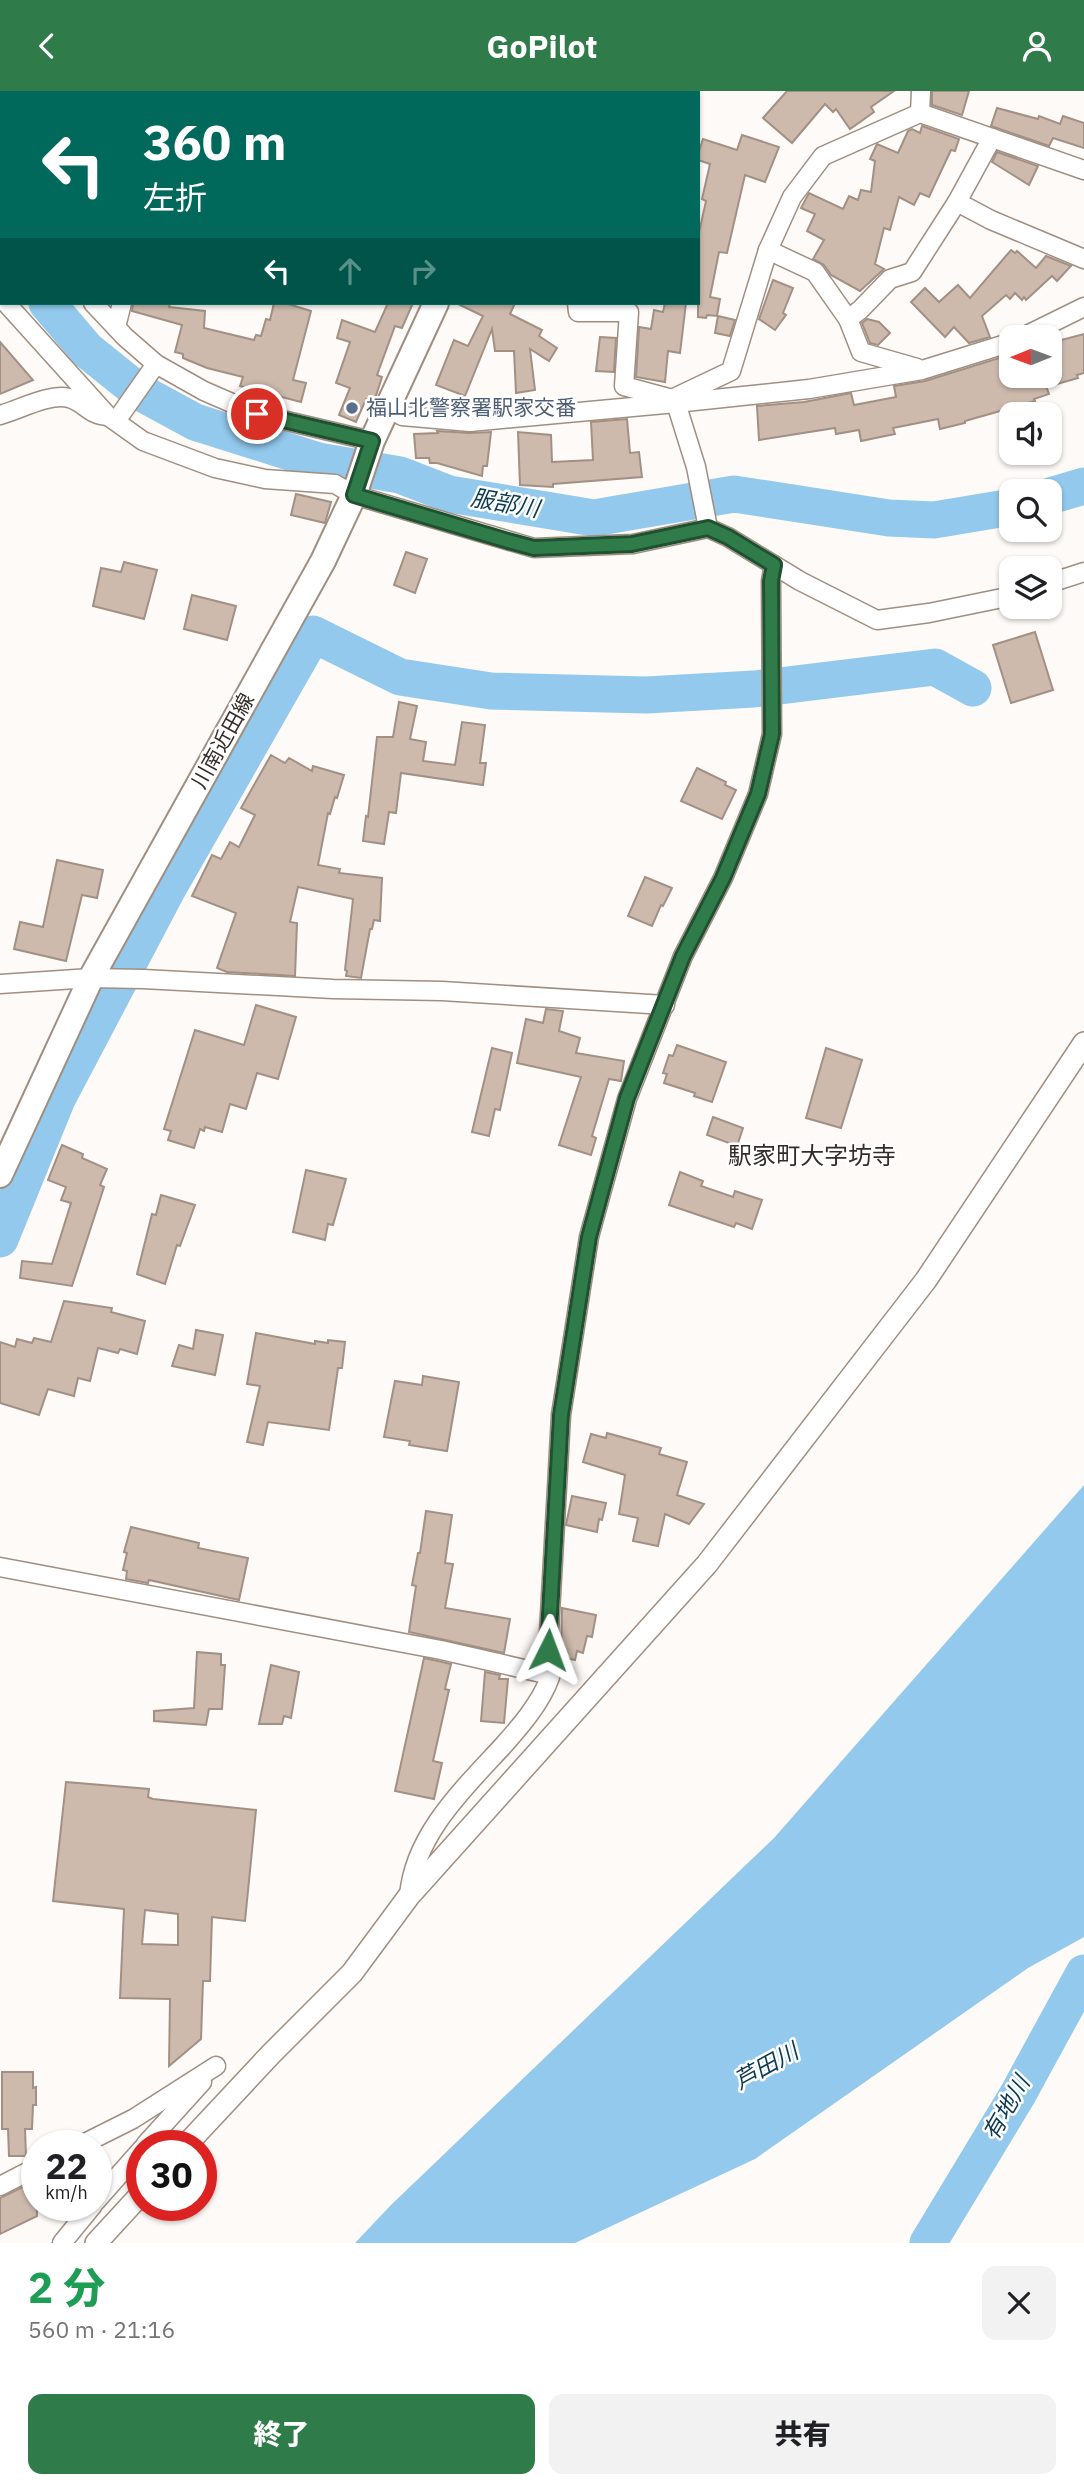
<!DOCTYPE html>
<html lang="ja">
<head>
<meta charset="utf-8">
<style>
  :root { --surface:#fff; --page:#f2f2f2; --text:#202124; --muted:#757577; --accent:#2f7c4a }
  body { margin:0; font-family:"IBM Plex Sans","Noto Sans JP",sans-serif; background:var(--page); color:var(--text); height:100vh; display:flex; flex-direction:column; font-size:26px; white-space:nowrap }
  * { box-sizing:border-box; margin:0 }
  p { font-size:23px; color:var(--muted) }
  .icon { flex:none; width:38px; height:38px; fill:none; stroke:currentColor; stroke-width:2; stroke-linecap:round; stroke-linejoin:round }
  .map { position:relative; height:2152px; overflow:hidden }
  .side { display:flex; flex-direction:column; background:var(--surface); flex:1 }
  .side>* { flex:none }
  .top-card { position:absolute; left:0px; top:0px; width:700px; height:214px; box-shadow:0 2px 5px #0004; background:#00695c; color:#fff; overflow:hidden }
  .needle { width:46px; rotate:269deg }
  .controls { position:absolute; left:999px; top:234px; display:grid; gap:14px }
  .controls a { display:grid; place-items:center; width:63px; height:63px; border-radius:14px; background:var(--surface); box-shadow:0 2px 5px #0004; font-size:35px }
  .speed { position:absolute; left:21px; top:2039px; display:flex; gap:14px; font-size:35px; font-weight:700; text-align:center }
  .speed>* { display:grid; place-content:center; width:91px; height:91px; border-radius:50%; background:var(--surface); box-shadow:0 2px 5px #0004; line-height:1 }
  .speed small { font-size:18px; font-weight:400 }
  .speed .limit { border:10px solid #d22; background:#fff; color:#111 }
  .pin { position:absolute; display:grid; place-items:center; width:60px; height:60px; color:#fff; margin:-30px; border:4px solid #fff; border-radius:50%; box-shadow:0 2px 7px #0007 }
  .me { position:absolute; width:77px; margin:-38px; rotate:3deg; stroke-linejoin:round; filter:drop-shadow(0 0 5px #0008) }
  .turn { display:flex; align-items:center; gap:24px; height:147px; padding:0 28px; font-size:32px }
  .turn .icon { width:91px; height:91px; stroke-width:2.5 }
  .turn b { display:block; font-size:49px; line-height:60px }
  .lanes { display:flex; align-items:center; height:66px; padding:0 28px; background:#0003; justify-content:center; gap:35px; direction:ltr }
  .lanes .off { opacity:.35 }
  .round { display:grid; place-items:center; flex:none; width:74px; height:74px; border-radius:14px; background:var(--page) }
  .headline { display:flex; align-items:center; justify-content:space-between; height:119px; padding:0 28px }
  h1 { font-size:42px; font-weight:800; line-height:52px; color:#1e9e55 }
  .button { display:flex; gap:14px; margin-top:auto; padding:14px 28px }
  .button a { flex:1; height:80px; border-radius:14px; background:var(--accent); color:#fff; font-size:28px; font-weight:800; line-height:80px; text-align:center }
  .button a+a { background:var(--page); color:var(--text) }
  header { display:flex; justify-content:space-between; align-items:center; height:91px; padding:0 28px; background:var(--accent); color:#fff; font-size:32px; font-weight:800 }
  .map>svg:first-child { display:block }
  .water { fill:#92c9ed }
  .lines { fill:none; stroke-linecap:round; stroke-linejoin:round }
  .river { stroke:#92c9ed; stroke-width:37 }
  .building { fill:#cdbaad; stroke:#a29084; stroke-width:2; fill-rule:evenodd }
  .minor-casing { stroke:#a08e81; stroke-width:21 }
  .tertiary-casing { stroke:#a08e81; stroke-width:24 }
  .secondary-casing { stroke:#a08e81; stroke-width:28 }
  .minor { stroke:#fff; stroke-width:18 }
  .tertiary { stroke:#fff; stroke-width:21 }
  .secondary { stroke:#fff; stroke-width:24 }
  .route-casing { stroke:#1f5130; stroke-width:18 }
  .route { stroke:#2f7c4a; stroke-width:12 }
  .service-dot { fill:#5c6f8a; stroke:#fff; stroke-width:2.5 }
  .labels { text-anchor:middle; stroke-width:5; stroke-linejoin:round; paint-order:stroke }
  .service-label { font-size:21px; fill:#4e5e75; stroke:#fff; text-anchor:start }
  .street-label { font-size:21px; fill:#342c27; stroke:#fff }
  .water-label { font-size:23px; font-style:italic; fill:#0c3a52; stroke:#fff }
  .quarter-label { font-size:24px; fill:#342c27; stroke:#fff }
</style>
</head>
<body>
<header><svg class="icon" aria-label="back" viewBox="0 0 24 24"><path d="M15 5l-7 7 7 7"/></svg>GoPilot<svg class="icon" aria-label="person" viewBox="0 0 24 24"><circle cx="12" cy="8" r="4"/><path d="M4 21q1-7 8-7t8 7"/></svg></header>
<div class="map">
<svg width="1084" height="2152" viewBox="0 0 1084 2152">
  <rect width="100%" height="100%" fill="#fefaf7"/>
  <path class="water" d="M 1084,1394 L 1084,1846 L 1028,1877 L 755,2068 L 575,2152 L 355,2152 L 391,2114 L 774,1747 Z"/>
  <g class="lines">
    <g class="river">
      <path d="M 0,152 L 2,154"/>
      <path d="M 47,212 L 87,259 L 138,300 L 195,331 L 318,370 L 400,384 L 449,403 L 594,427 L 734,403 L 889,427 L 934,429 L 1012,416"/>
      <path d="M 1050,405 L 1084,395"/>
      <path d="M 0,1148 L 57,1008 L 168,797 L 313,543 L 400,586 L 491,600 L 646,604 L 754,598 L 935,576 L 973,597"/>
      <path d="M 928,2152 L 1018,2003 L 1084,1882"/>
    </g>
  </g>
  <g class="building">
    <path d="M 787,0 L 894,0 L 871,16 L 874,21 L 850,38 L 836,18 L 833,21 L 825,13 L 792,52 L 763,27 Z"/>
    <path d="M 932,0 L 969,0 L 962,24 L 932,14 Z"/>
    <path d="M 997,17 L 1038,28 L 1039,25 L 1060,33 L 1063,25 L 1084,32 L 1084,57 L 1053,47 L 1049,55 L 991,35 Z"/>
    <path d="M 922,35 L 959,48 L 955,60 L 951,59 L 929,106 L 920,102 L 914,114 L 899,106 L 890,139 L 884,137 L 875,173 L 884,178 L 860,200 L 831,184 L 824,174 L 813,168 L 824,149 L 807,140 L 815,123 L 801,117 L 809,102 L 843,118 L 849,105 L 858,109 L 861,99 L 871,101 L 875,70 L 870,68 L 877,53 L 898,62 L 908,40 L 912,38 L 920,42 Z"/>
    <path d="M 742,44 L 779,56 L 765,91 L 745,84 L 727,162 L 719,161 L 710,206 L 720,208 L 717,225 L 707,224 L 706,227 L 698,226 L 698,146 L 706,110 L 702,108 L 710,73 L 698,69 L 698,63 L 703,48 L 737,59 Z"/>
    <path d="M 997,61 L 1038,75 L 1029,94 L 992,71 Z"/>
    <path d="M 1011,159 L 1015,162 L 1017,160 L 1036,177 L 1046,165 L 1071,175 L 1057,190 L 1052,185 L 1026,209 L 1024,206 L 1022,209 L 1015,202 L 1010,208 L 1006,204 L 982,225 L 990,246 L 969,252 L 954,236 L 945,246 L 911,211 L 925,197 L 939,211 L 958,194 L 970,207 Z"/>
    <path d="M 773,189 L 793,197 L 783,222 L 786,224 L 775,239 L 759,228 Z"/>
    <path d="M 133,212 L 170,212 L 169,216 L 205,220 L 204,237 L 254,249 L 256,244 L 261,245 L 266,228 L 270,229 L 274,212 L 285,212 L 311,220 L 293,289 L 306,292 L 301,311 L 240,295 L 243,286 L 207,277 L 183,267 L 183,263 L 175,261 L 182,234 L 132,220 Z"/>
    <path d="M 388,212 L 413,212 L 402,237 L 395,235 L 377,284 L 382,286 L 374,311 L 366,308 L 356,331 L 339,324 L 350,297 L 336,292 L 350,251 L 337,247 L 342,229 L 375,241 Z"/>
    <path d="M 456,212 L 515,212 L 510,223 L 542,239 L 539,245 L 557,257 L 549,270 L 530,258 L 535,299 L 516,302 L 514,260 L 495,260 L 492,238 L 465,305 L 436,294 L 454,249 L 468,255 L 483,225 Z"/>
    <path d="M 665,212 L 686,212 L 680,262 L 668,260 L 665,291 L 636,286 L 639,236 L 651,238 L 654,219 L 663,221 Z"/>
    <path d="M 718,225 L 735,229 L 730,245 L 715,242 Z"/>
    <path d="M 867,228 L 879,231 L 890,242 L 878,254 L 870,252 L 862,232 Z"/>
    <path d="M 1084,243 L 1084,282 L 1077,284 L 1078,287 L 1050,295 L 1050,252 Z"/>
    <path d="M 600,246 L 616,247 L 614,281 L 596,280 Z"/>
    <path d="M 0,251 L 33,289 L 0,303 Z"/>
    <path d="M 1012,263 L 1012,285 L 1042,285 L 1049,303 L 1034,308 L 1035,310 L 965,330 L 965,332 L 940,338 L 938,328 L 893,337 L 895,343 L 861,350 L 859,339 L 836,343 L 835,337 L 759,349 L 757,315 L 804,311 L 851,302 L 854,314 L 896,306 L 894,295 L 925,290 Z"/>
    <path d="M 627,328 L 630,362 L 639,361 L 642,386 L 553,393 L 553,396 L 520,394 L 518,341 L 551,344 L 552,371 L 593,369 L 591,331 Z"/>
    <path d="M 437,340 L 469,342 L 491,341 L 487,375 L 483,375 L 482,385 L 437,372 L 430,372 L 429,367 L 416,367 L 414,343 L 438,342 Z"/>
    <path d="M 296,403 L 331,411 L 325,432 L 291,424 Z"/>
    <path d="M 406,461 L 427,468 L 415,502 L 394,494 Z"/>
    <path d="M 124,471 L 157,479 L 144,528 L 93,515 L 101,477 L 121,481 Z"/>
    <path d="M 192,504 L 236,515 L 227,549 L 184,538 Z"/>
    <path d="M 1035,541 L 1053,599 L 1011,612 L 993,554 Z"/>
    <path d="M 399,611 L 417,615 L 410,648 L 426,651 L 423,670 L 455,674 L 462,631 L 485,634 L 480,672 L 486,672 L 483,694 L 401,682 L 396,722 L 389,721 L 384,753 L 363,750 L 366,725 L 368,726 L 377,646 L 393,646 Z"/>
    <path d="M 271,664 L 285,672 L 289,667 L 312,680 L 313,675 L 344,684 L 337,707 L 335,706 L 330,723 L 328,722 L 318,774 L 340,778 L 339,782 L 382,787 L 380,830 L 374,829 L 372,838 L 370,838 L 361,887 L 346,885 L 347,880 L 345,879 L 353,808 L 298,796 L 290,831 L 297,832 L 295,885 L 227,881 L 217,877 L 236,822 L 192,805 L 212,764 L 221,768 L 230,751 L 239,756 L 255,724 L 241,717 Z"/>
    <path d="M 697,677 L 726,691 L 725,694 L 736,699 L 722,728 L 681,710 Z"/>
    <path d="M 57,769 L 103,779 L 97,807 L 82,804 L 66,870 L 14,858 L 20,831 L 43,836 Z"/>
    <path d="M 645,786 L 672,797 L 663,815 L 661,814 L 652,835 L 628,825 Z"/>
    <path d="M 256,914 L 296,926 L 278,988 L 257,982 L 246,1018 L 230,1013 L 222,1041 L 205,1036 L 204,1040 L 200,1038 L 194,1057 L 168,1049 L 171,1040 L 164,1038 L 195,939 L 244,954 Z"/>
    <path d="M 546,918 L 563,920 L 559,940 L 580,947 L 576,962 L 624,970 L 621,990 L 609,988 L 592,1045 L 596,1047 L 591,1064 L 559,1054 L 581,986 L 517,972 L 526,928 L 543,932 Z"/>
    <path d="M 677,954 L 726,971 L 712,1011 L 694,1005 L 695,1002 L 664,992 L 667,983 L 663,982 L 669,964 L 673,965 Z"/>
    <path d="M 492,957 L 512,962 L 500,1019 L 495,1018 L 489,1045 L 472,1041 Z"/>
    <path d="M 826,957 L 862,969 L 841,1037 L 806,1027 Z"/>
    <path d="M 713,1026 L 743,1037 L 737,1055 L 707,1044 Z"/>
    <path d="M 62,1054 L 83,1063 L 82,1067 L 107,1078 L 100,1094 L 104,1096 L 72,1195 L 20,1187 L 22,1170 L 52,1173 L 71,1112 L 61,1109 L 66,1096 L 48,1089 Z"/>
    <path d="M 306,1079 L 346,1088 L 333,1134 L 328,1133 L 325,1149 L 293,1141 Z"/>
    <path d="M 680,1081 L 703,1090 L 701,1095 L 733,1106 L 735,1100 L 762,1109 L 752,1138 L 736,1132 L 734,1136 L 669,1114 Z"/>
    <path d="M 161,1104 L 195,1114 L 180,1155 L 177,1154 L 165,1193 L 137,1183 L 152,1123 L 156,1124 Z"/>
    <path d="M 64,1210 L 112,1217 L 111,1221 L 145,1230 L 137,1263 L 120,1258 L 118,1262 L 98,1257 L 90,1290 L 78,1287 L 74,1305 L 48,1298 L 39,1324 L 0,1312 L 0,1251 L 15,1256 L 17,1248 L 32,1252 L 34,1247 L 51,1251 Z"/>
    <path d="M 196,1239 L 223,1244 L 215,1284 L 172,1275 L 179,1254 L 193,1258 Z"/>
    <path d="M 256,1242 L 315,1253 L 315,1250 L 328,1252 L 328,1249 L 345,1251 L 342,1277 L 338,1277 L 329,1339 L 268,1331 L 263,1354 L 247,1351 L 260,1295 L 247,1293 Z"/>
    <path d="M 423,1285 L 459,1291 L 447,1360 L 409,1354 L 410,1350 L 384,1346 L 395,1290 L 422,1294 Z"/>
    <path d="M 607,1342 L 661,1357 L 659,1363 L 687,1371 L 677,1404 L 704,1413 L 689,1433 L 665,1423 L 658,1455 L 633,1450 L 638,1427 L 619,1423 L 625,1384 L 583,1371 L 591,1343 L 606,1347 Z"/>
    <path d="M 572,1405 L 606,1412 L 602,1429 L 599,1428 L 597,1441 L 566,1434 Z"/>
    <path d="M 426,1420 L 452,1424 L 445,1472 L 453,1473 L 445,1517 L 510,1528 L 504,1562 L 409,1541 L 416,1495 L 412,1494 L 418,1462 L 420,1462 Z"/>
    <path d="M 131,1436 L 199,1452 L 198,1457 L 248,1467 L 239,1509 L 149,1489 L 148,1492 L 126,1488 L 127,1480 L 123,1479 L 127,1462 L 124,1461 Z"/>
    <path d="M 562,1517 L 596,1524 L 592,1546 L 587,1545 L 583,1562 L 577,1560 L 575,1569 L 561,1566 Z"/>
    <path d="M 197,1561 L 221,1563 L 221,1574 L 225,1574 L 222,1618 L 209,1618 L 206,1634 L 154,1630 L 154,1620 L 194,1617 Z"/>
    <path d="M 424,1567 L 451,1573 L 445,1598 L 449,1599 L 433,1670 L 442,1672 L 434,1708 L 395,1700 Z"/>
    <path d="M 271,1574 L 299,1581 L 291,1627 L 284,1625 L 282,1633 L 259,1633 Z"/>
    <path d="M 485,1581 L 500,1584 L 499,1588 L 508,1588 L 504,1632 L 481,1630 Z"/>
    <path d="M 66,1691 L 149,1698 L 148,1706 L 153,1708 L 256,1719 L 245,1830 L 212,1826 L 210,1890 L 203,1890 L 201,1948 L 169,1975 L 170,1908 L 120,1907 L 124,1818 L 53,1810 ZM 145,1819 L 178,1823 L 178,1854 L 142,1853 Z"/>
    <path d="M 2,1981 L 33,1981 L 33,1997 L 36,1996 L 36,2014 L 33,2014 L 32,2038 L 25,2038 L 26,2065 L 9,2065 L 8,2038 L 2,2038 Z"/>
    <path d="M 37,2089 L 37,2125 L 0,2143 L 0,2107 Z"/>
  </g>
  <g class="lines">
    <g class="minor-casing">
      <g id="minor">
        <path d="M 423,0 L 427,2"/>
        <path d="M 179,2 L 179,0"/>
        <path d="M 688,2 L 689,0"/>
        <path d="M 920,22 L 1084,79"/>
        <path d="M 0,102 L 2,104"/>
        <path d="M 957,111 L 991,129 L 1084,168"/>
        <path d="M 768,159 L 815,181 L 848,228 L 861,261 L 917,277"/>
        <path d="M 6,212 L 108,325 L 143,350 L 215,377 L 265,388 L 335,393 L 354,404 L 534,457 L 633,453 L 708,437 L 728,446 L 800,490 L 877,529 L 929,522 L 1012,505"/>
        <path d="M 93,212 L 125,246 L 156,273 L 204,300 L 257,323 L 372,350"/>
        <path d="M 577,212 L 578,221 L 629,221 L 624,295 L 672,308 L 676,312 L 696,376 L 708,437"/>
        <path d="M 848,228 L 860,219 L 890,188 L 912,181 L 957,111 L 992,47"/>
        <path d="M 116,236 L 122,212"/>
        <path d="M 1021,247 L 1084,216"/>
        <path d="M 672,308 L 731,280 L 768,159 L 792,106 L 823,65 L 920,22 L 921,0"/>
        <path d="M 388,316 L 402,325 L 470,331 L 676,312 L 809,298 L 922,279 L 1012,251"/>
        <path d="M 0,324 C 19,319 49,302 69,307 C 85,311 88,324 108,325"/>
        <path d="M 116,330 L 156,273"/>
        <path d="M 1050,492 L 1084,481"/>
        <path d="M 0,893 L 91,887 L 143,888 L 333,898 L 442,900 L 665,914"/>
        <path d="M 0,1476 L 441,1559 L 550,1584"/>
        <path d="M 409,1805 C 414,1745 462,1699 501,1657 C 519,1637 541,1612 550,1586 C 552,1578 549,1567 548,1559 L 561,1324 L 589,1146 L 627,1008 L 683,865 L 723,787 L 758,703 L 772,643 L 771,490 L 774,474"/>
        <path d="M 81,2054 L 133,2028 L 216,1975"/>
        <path d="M 145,2054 L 202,1991"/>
        <path d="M 0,2095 L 37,2076"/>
        <path d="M 96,2110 L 142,2058"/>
        <path d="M 62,2152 L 93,2114"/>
      </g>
    </g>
    <g class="tertiary-casing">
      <g id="tertiary">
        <path d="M 186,2054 L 271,1963 L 352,1882 L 409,1805 L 707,1473 L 926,1189 L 1084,952"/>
        <path d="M 96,2152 L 142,2102"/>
      </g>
    </g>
    <g class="secondary-casing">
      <g id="secondary">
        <path d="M 549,2 L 550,0"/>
        <path d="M 0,1084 L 91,887 L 323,470 L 354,404 L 372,350 L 436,212"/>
      </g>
    </g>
    <use href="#minor" class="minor"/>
    <use href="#tertiary" class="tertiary"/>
    <use href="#secondary" class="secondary"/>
  </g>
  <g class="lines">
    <g class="route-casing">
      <path id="route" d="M 257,323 L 372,350 L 354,404 L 508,450 L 534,457 L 632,453 L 708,437 L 728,446 L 774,474 L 771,490 L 772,643 L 758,703 L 723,787 L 683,865 L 627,1007 L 589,1146 L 561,1324 L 548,1559"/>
    </g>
    <use href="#route" class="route"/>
  </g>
  <circle class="service-dot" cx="352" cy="317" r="7"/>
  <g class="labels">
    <g class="service-label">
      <text x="366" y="324">福山北警察署駅家交番</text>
    </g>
    <g class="street-label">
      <text transform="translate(223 650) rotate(-61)" y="7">川南近田線</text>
    </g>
    <g class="water-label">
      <text transform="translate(505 412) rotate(10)" y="8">服部川</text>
      <text transform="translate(766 1975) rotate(-29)" y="8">芦田川</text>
      <text transform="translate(1006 2017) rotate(-60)" y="8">有地川</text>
    </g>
    <g class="quarter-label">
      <text x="812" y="1073">駅家町大字坊寺</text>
    </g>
  </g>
</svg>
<div class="controls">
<a><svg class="needle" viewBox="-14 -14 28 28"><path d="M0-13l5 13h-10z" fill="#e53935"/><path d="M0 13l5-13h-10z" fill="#757577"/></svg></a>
<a><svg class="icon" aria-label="sound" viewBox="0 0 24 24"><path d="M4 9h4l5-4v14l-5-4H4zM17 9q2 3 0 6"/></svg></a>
<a><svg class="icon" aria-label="search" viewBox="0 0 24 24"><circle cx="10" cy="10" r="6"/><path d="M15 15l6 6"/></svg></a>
<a><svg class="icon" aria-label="layers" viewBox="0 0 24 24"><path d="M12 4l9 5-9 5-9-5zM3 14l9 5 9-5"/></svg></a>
</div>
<div class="speed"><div>22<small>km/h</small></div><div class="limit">30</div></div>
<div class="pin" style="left:257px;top:323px;background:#d93025"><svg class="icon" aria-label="arrive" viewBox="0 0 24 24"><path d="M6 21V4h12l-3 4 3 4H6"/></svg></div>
<svg class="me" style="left:548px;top:1559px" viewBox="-20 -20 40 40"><path d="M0-17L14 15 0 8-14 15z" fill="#2f7c4a" stroke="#fff" stroke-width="4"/></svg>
<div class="top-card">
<div class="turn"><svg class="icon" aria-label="left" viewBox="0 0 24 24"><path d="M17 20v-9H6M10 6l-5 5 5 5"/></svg><div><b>360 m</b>左折</div></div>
<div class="lanes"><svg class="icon" aria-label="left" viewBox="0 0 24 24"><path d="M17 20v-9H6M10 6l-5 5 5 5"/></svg><svg class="icon off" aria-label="ahead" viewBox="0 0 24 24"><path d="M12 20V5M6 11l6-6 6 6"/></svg><svg class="icon off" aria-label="right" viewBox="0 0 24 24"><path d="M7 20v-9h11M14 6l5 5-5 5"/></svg></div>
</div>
</div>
<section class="side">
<div class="headline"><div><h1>2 分</h1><p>560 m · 21:16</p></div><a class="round"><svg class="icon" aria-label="close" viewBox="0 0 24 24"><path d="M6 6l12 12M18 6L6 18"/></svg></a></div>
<div class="button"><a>終了</a><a>共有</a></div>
</section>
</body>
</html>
